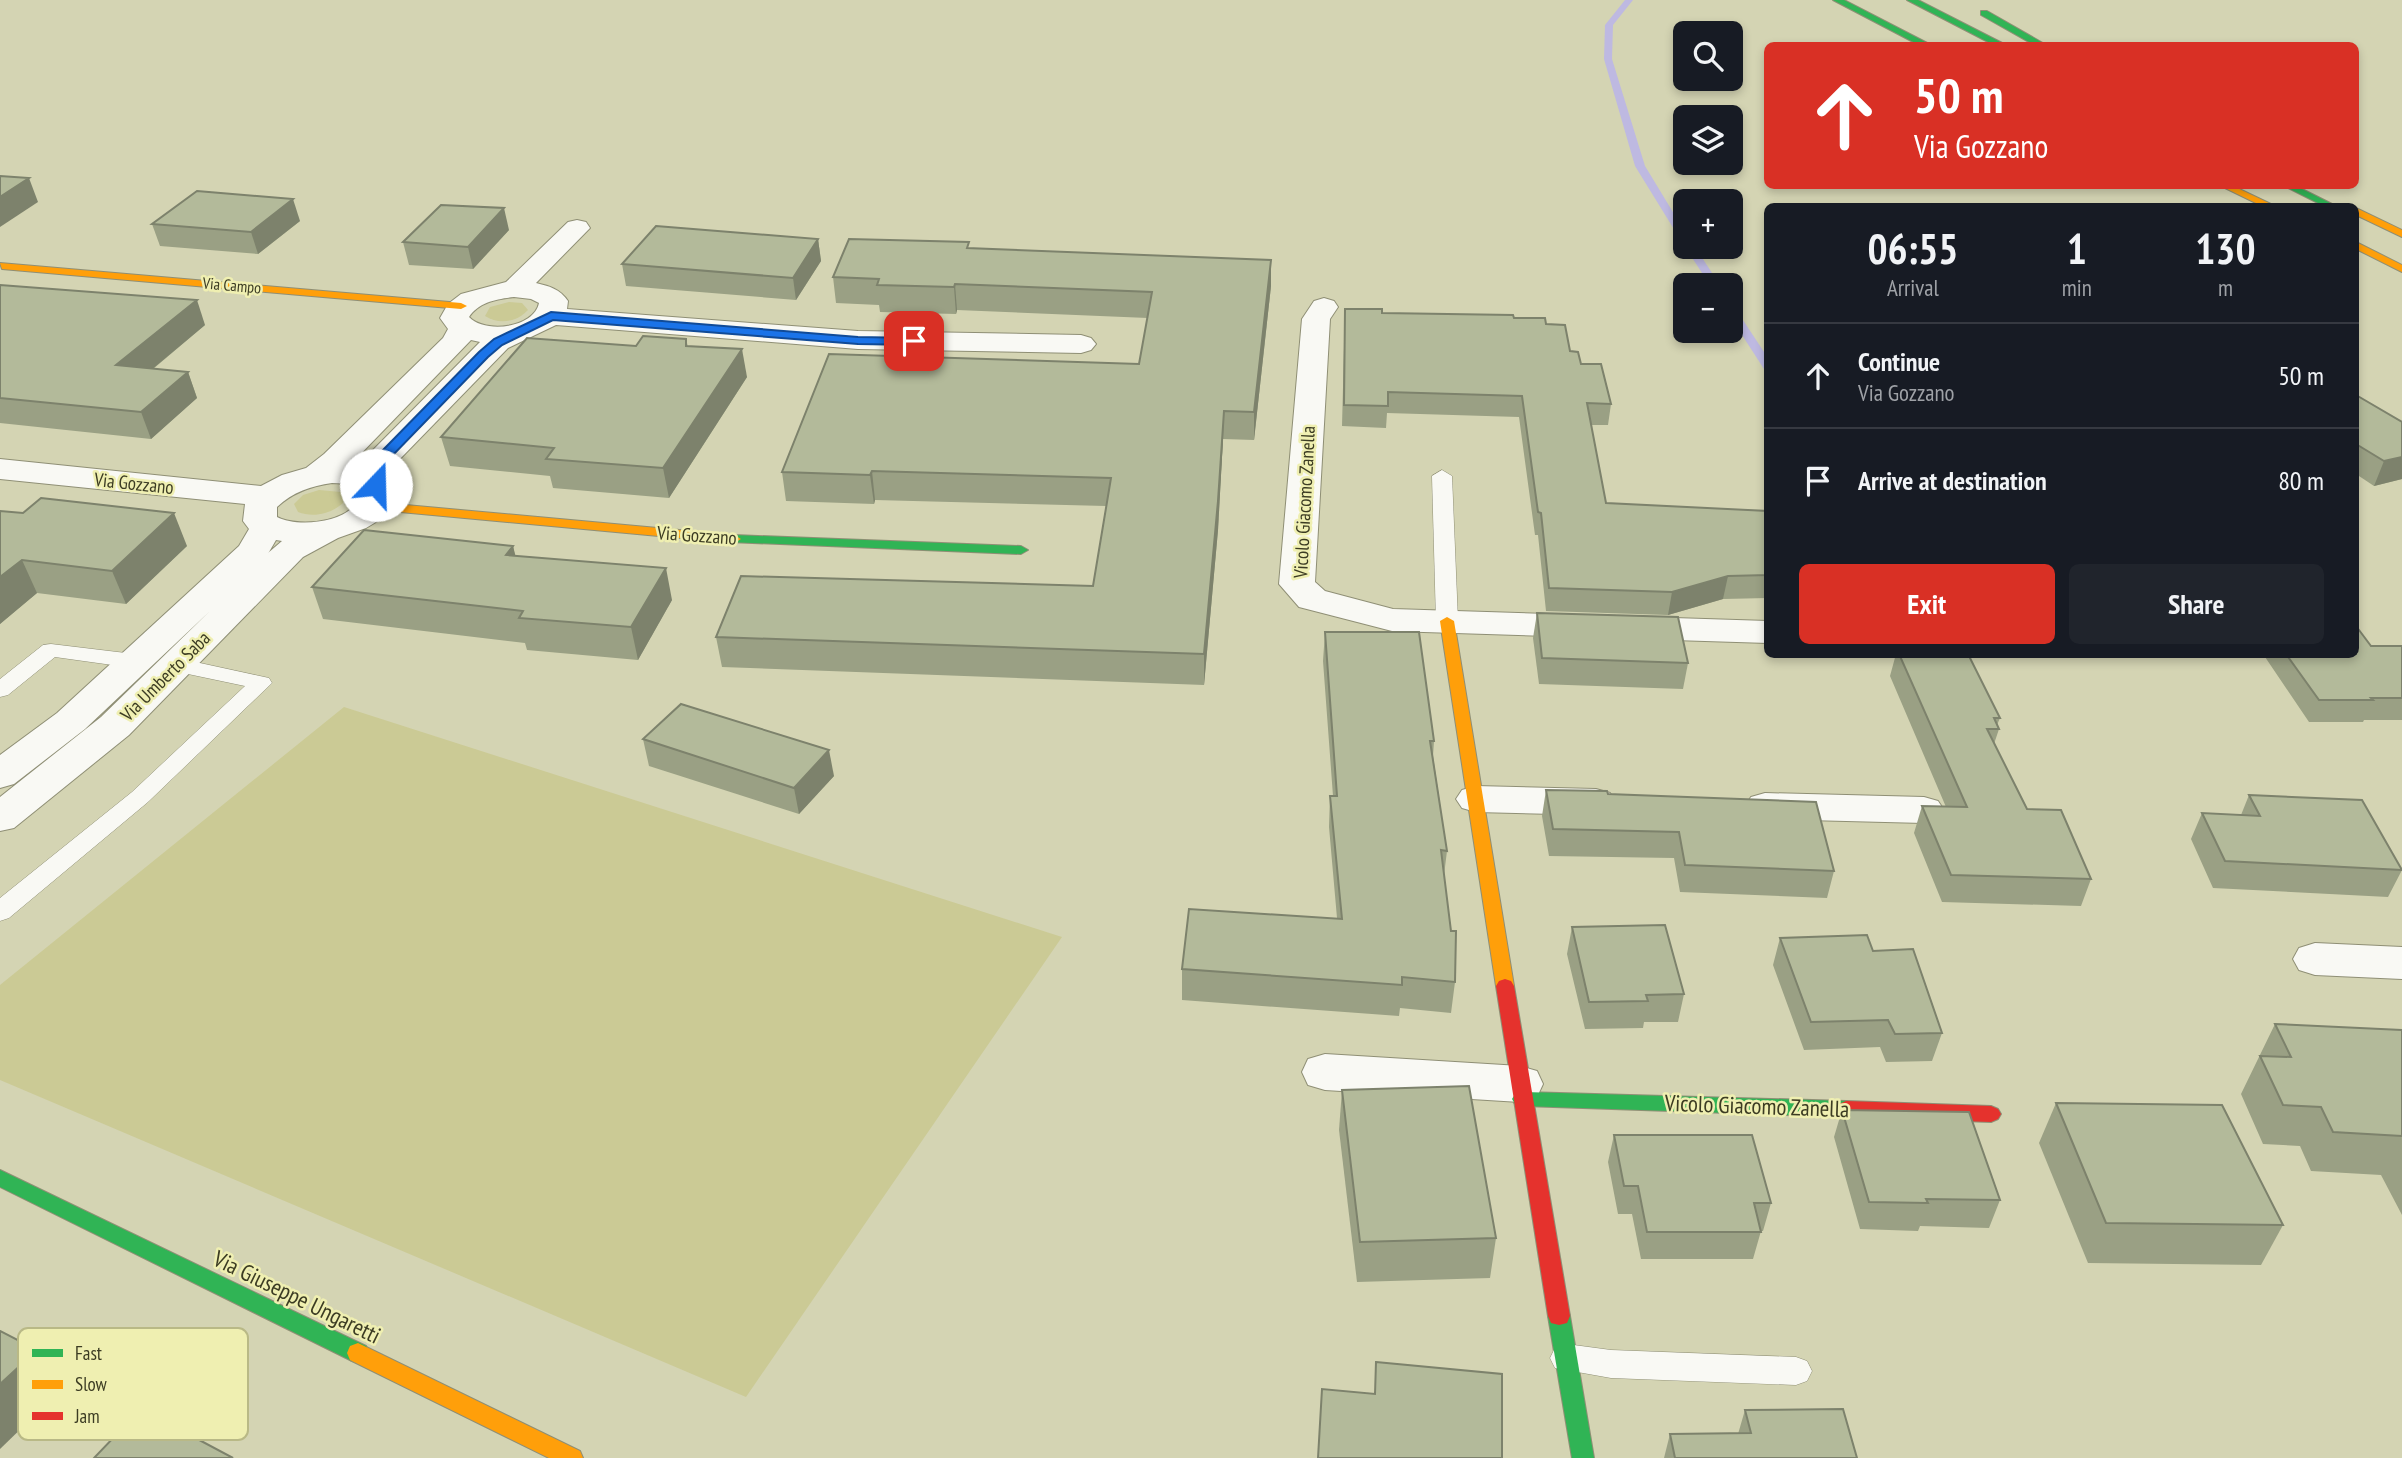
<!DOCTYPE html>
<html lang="en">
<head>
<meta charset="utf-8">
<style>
  :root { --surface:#171b24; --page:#20242c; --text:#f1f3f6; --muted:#9ea1a6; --line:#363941; --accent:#d93025 }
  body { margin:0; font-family:"PT Sans Narrow",sans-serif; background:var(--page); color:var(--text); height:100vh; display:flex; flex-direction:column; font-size:26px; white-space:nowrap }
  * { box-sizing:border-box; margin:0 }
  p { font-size:23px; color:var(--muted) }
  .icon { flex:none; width:38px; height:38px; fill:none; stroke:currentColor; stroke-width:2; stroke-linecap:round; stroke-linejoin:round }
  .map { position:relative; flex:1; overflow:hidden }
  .sheet { position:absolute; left:1764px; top:203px; width:595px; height:455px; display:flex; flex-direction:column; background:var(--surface); border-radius:10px; box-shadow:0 4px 10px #0003 }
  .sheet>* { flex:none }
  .guide { position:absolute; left:1764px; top:42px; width:595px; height:147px; border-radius:10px; box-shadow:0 4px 10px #0003; background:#d93025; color:#fff; overflow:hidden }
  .buttons { position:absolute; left:1673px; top:21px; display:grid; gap:14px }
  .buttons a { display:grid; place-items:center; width:70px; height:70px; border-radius:10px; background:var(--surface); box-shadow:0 4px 10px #0003; font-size:35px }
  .pin { position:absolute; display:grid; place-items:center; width:60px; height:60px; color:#fff; margin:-30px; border-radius:14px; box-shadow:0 4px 10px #0006 }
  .me { position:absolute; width:77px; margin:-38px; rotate:21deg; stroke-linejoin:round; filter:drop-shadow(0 0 5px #0008) }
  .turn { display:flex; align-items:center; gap:24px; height:147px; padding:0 35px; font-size:32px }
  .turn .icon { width:91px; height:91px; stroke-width:2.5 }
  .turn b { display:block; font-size:49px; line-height:60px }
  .eta { display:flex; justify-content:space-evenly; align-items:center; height:119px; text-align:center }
  .eta b { font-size:42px; font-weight:700; line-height:49px }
  .primary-button { display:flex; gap:14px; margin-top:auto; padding:14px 35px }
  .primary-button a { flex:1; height:80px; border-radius:10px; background:var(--accent); color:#fff; font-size:28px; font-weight:700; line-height:80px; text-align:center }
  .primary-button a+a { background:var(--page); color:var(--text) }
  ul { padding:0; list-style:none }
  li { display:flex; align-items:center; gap:21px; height:105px; padding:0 35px; border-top:2px solid var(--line) }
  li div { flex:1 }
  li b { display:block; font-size:26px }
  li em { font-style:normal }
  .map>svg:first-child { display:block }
  .green { fill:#cbca95 }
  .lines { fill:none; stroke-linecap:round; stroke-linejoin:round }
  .stream { fill:#beb9e1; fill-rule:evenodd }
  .lane-casing { stroke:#8f8f75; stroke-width:1 }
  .street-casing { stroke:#8f8f75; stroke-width:2 }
  .fast-casing { stroke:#8f8f75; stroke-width:2 }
  .slow-casing { stroke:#8f8f75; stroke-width:2 }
  .jam-casing { stroke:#8f8f75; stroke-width:2 }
  .lane { fill:#f9f9f4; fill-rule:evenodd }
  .street { fill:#f9f9f4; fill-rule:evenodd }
  .fast { fill:#30b455; fill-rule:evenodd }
  .slow { fill:#ff9f0a; fill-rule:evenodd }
  .jam { fill:#e5322d; fill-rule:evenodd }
  .wall { fill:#9aa084 }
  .shaded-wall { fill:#7d826c }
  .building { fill:#b3ba9a; stroke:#7d826c; stroke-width:2 }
  .route { fill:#1a73e8; stroke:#114b97; stroke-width:2 }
  .labels { text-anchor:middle; stroke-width:5; stroke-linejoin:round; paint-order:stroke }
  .far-street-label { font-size:16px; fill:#3c3c23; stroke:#efefb1 }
  .street-label { font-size:19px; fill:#3c3c23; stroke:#efefb1 }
  .near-street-label { font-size:23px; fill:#3c3c23; stroke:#efefb1 }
  .key { fill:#efefb1; stroke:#b9b986; stroke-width:2 }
  .key-label { font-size:19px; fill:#3c3c23 }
</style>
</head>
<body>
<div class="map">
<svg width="2402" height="1458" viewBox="0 0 2402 1458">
  <rect width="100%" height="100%" fill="#d4d4b3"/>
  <g class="green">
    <path d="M 509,302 L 522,303 L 528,310 C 517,322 499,325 485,316 L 490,307 Z"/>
    <path d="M 319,490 L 341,492 L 344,495 L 343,503 C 331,514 313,518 298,512 L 294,504 L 303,495 Z"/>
    <path d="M 344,707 L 1062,937 L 746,1397 L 0,1080 L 0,985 Z"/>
  </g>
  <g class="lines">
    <g class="stream">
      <path d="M 1625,0 L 1633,0 L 1613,25 L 1612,59 L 1645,166 L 1685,232 L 1685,242 L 1680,239 L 1635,166 L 1604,59 L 1605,25 Z"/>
      <path d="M 1685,247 L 1695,247 L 1720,285 L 1710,285 Z"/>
      <path d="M 1731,307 L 1735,308 L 1768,358 L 1768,370 L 1764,369 L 1731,318 Z"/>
    </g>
    <g class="lane-casing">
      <g id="lane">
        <path d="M 1442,470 L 1452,476 L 1458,621 L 1455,626 L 1439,626 L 1436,621 L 1432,476 Z"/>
        <path d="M 51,644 L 134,654 L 142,656 L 145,661 L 142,666 L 134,668 L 55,657 L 8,695 L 0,697 L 0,679 L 43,645 Z"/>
        <path d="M 177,658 L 269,678 L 272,683 L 148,802 L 9,918 L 0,921 L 0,898 L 132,792 L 245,686 L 169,670 L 166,665 L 169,660 Z"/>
        <path d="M 1566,1344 L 1611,1350 L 1796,1357 L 1807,1361 L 1812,1371 L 1807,1381 L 1796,1385 L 1611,1378 L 1555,1368 L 1550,1358 L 1555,1348 Z"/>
      </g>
    </g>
    <g class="street-casing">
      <g id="street">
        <path d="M 577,220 L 586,222 L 590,228 L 536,283 C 549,286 560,289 568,301 L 567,309 L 858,331 L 1081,335 L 1091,338 L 1096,344 L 1091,350 L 1081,353 L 858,349 L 556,325 L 508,348 L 398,461 L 392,485 L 394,499 L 381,519 L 366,528 L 338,538 L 303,557 L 129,735 L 14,828 L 0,831 L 0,797 L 101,717 L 210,611 L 85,729 L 14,784 L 0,788 L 0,755 L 57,713 L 239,546 L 249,529 L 243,521 L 245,504 L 0,479 L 0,459 L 261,486 L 282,475 L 306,468 L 324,454 L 443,338 L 448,329 L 440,318 L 448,304 L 461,294 L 506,282 L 568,222 ZM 514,297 L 531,299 L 539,303 C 534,328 485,334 469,317 C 479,302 497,299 514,297 ZM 471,340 L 480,342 L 372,451 L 365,467 L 350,465 ZM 332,483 L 351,484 L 360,489 C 362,522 299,529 277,517 L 277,507 C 293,492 311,486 332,483 ZM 276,540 L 282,541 L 268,553 L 269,552 Z"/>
        <path d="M 1324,298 L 1334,301 L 1338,307 L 1330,319 L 1315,582 L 1325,591 L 1393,609 L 1768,621 L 1768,643 L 1392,631 L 1299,607 L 1279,584 L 1302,319 L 1314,301 Z"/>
        <path d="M 1476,786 L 1596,789 L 1610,793 L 1616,802 L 1610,811 L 1596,815 L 1476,812 L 1462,808 L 1456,799 L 1462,790 Z"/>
        <path d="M 1765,793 L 1924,797 L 1938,801 L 1944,810 L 1938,819 L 1924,823 L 1765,819 L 1751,815 L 1745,806 L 1751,797 Z"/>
        <path d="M 2315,943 L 2402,947 L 2402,979 L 2315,975 L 2299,970 L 2293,959 L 2299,948 Z"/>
        <path d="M 1325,1054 L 1520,1066 L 1537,1071 L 1543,1084 L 1537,1097 L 1520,1102 L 1325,1090 L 1308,1085 L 1302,1072 L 1308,1059 Z"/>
      </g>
    </g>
    <g class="fast-casing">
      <g id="fast">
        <path d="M 1833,0 L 1844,0 L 1933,46 L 1921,46 Z"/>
        <path d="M 1907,0 L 1918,0 L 2008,46 L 1996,46 Z"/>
        <path d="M 1981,11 L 1987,11 L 2048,46 L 2036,46 L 1981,15 Z"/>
        <path d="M 2284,186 L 2296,186 L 2336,206 L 2324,206 Z"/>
        <path d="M 734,535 L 1021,546 L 1028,550 L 1021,554 L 729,542 L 727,539 L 729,536 Z"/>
        <path d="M 1522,1092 L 1846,1101 L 1853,1104 L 1856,1109 L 1853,1114 L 1846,1117 L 1522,1106 L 1515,1104 L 1512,1099 L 1515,1094 Z"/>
        <path d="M 0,1170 L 366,1346 L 369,1353 L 366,1360 L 358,1363 L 350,1360 L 0,1187 Z"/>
        <path d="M 1559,1307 L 1567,1309 L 1570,1316 L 1594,1458 L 1572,1458 L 1548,1316 L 1551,1309 Z"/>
      </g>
    </g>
    <g class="slow-casing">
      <g id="slow">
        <path d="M 2221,186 L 2233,186 L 2275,206 L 2262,206 Z"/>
        <path d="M 2356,208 L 2402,230 L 2402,237 L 2356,215 Z"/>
        <path d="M 2356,242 L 2402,265 L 2402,272 L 2356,249 Z"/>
        <path d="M 0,263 L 461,303 L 467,306 L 461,309 L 2,269 Z"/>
        <path d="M 373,502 L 734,535 L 741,539 L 734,543 L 368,509 L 366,506 L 368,503 Z"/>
        <path d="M 1447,617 L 1454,621 L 1514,986 L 1511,991 L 1499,991 L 1496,986 L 1440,621 Z"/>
        <path d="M 358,1343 L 580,1451 L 583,1458 L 549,1458 L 350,1360 L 347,1353 L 350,1346 Z"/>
      </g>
    </g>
    <g class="jam-casing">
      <g id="jam">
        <path d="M 1505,979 L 1511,981 L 1514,986 L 1570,1316 L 1567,1323 L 1559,1325 L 1551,1323 L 1548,1316 L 1496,986 L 1499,981 Z"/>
        <path d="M 1846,1101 L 1991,1106 L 1998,1109 L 2001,1114 L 1998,1119 L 1991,1122 L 1846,1117 L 1839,1114 L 1836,1109 L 1839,1104 Z"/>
      </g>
    </g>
    <use href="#lane" class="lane"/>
    <use href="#street" class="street"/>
    <use href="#fast" class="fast"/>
    <use href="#slow" class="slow"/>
    <use href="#jam" class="jam"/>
  </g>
  <g class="wall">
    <path d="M 300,221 L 258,254 L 160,246 L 152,224 Z"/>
    <path d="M 509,230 L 473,269 L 409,265 L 403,242 Z"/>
    <path d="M 818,239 L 821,261 L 796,300 L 626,286 L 622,264 Z"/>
    <path d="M 969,248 L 1271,260 L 1271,286 L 1254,440 L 1223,439 L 1218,530 L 1204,685 L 722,667 L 716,637 L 1093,586 L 1106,506 L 875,500 L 874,504 L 786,501 L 782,472 L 1139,364 L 1148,318 L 957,310 L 956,314 L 880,312 L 879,305 L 836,303 L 833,277 Z"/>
    <path d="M 0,285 L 205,325 L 153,369 L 188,372 L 197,398 L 151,439 L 0,423 Z"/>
    <path d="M 1345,309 L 1382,313 L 1514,318 L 1546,324 L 1570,351 L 1611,404 L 1608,425 L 1591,425 L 1606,503 L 1768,511 L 1768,598 L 1723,599 L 1668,615 L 1546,611 L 1538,535 L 1535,535 L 1519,417 L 1387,413 L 1386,428 L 1342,426 Z"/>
    <path d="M 686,339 L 688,347 L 747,377 L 669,498 L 553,488 L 550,476 L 450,466 L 441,437 L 636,346 Z"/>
    <path d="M 2356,395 L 2402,422 L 2402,479 L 2374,486 L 2356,474 Z"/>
    <path d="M 0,511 L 187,546 L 126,604 L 37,593 L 0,624 Z"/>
    <path d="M 513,546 L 515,556 L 672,600 L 638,660 L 527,650 L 525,643 L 323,619 L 312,587 Z"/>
    <path d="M 1537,613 L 1688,663 L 1683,689 L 1539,684 L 1533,638 Z"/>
    <path d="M 1325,632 L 1434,741 L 1433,756 L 1447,851 L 1444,875 L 1455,982 L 1451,1013 L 1400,1008 L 1399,1016 L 1182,1000 L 1182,969 L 1337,918 L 1329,827 L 1330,796 L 1333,796 L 1323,661 Z"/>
    <path d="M 2371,646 L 2402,646 L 2402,720 L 2364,720 L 2363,722 L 2309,722 L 2263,654 L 2356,654 Z"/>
    <path d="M 1896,654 L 1968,654 L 2000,718 L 1997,725 L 1999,729 L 1994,744 L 2027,809 L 2091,879 L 2081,906 L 1942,902 L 1914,833 L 1922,806 L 1946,807 L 1890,676 Z"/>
    <path d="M 643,739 L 834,776 L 799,814 L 649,766 Z"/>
    <path d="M 1546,790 L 1608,794 L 1834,871 L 1827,898 L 1680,892 L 1674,858 L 1549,856 L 1542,816 Z"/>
    <path d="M 2249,795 L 2402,870 L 2388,897 L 2213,888 L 2191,839 L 2202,813 L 2241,815 Z"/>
    <path d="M 1572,927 L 1684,994 L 1678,1022 L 1644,1022 L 1643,1028 L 1585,1029 L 1567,954 Z"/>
    <path d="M 1780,938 L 1873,951 L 1942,1033 L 1932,1061 L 1886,1062 L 1880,1047 L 1804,1050 L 1773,965 Z"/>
    <path d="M 2275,1024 L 2402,1030 L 2402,1215 L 2381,1175 L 2311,1171 L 2300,1146 L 2263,1144 L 2241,1094 Z"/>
    <path d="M 1342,1090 L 1496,1238 L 1490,1278 L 1357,1282 L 1339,1130 Z"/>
    <path d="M 2056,1103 L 2283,1225 L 2261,1265 L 2088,1263 L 2039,1143 Z"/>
    <path d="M 1842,1110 L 2000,1200 L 1989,1228 L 1920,1226 L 1918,1231 L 1860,1229 L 1834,1137 Z"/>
    <path d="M 1614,1135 L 1771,1203 L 1763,1231 L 1761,1231 L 1753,1259 L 1641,1259 L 1632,1214 L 1618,1214 L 1608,1162 Z"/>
    <path d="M 1745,1410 L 1857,1458 L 1664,1458 L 1670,1434 L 1738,1434 Z"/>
  </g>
  <g class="shaded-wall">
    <path d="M 29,178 L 38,202 L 0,227 L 0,197 Z"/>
    <path d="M 293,199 L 300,221 L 258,254 L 251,232 Z"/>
    <path d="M 504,208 L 509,230 L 473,269 L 468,247 Z"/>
    <path d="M 818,239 L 821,261 L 796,300 L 793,278 Z"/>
    <path d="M 1271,260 L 1271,286 L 1254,440 L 1254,412 Z"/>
    <path d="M 955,284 L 957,310 L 956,314 L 954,287 Z"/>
    <path d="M 197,300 L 205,325 L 126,391 L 116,365 Z"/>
    <path d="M 742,349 L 747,377 L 669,498 L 663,468 Z"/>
    <path d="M 188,372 L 197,398 L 151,439 L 141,412 Z"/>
    <path d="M 1224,411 L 1223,439 L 1218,530 L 1204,685 L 1204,654 Z"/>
    <path d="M 2402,457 L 2402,479 L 2374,486 L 2384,461 Z"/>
    <path d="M 872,471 L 875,500 L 874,504 L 870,475 Z"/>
    <path d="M 174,513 L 187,546 L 126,604 L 112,571 Z"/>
    <path d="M 513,546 L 521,578 L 506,555 Z"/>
    <path d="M 22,560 L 37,593 L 0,624 L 0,577 Z"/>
    <path d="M 666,568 L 672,600 L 638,660 L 631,627 Z"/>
    <path d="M 1728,576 L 1723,599 L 1668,615 L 1672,592 Z"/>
    <path d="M 829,750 L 834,776 L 799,814 L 794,788 Z"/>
    <path d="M 37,1350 L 62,1389 L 0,1449 L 0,1384 Z"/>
  </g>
  <g class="building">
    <path d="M 0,176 L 29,178 L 0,197 Z"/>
    <path d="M 197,191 L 293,199 L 251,232 L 152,224 Z"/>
    <path d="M 441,205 L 504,208 L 468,247 L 403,242 Z"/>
    <path d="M 656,226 L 818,239 L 793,278 L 622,264 Z"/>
    <path d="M 849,239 L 969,242 L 967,248 L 1271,260 L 1254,412 L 1224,411 L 1218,501 L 1204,654 L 716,637 L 741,576 L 1093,586 L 1111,478 L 872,471 L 870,475 L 782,472 L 829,354 L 1139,364 L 1152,292 L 955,284 L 954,287 L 877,285 L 879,279 L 833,277 Z"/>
    <path d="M 0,285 L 197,300 L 116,365 L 188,372 L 141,412 L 0,398 Z"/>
    <path d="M 1345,309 L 1382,309 L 1382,313 L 1513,315 L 1514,318 L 1545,318 L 1546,324 L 1565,325 L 1570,351 L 1578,352 L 1581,364 L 1601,364 L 1611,404 L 1587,403 L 1606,503 L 1768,511 L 1768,575 L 1728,576 L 1672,592 L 1549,588 L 1541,513 L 1538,512 L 1522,396 L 1388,392 L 1388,406 L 1344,405 Z"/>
    <path d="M 643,336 L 686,339 L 686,346 L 742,349 L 663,468 L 546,459 L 554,448 L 441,437 L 527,338 L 636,346 Z"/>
    <path d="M 2356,395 L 2402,422 L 2402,457 L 2384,461 L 2356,444 Z"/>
    <path d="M 41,498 L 174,513 L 112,571 L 22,560 L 0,577 L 0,511 L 23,513 Z"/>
    <path d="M 364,530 L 513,546 L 506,555 L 666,568 L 631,627 L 519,618 L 523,611 L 312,587 Z"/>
    <path d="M 1537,613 L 1678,617 L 1688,663 L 1542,658 Z"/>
    <path d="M 2356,626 L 2371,646 L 2402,646 L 2402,698 L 2371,698 L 2373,700 L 2319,700 L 2286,654 L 2356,654 Z"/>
    <path d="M 1325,632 L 1419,632 L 1434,741 L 1430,741 L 1447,851 L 1441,850 L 1451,931 L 1456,931 L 1455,982 L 1402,977 L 1402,985 L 1182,969 L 1189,909 L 1342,919 L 1330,796 L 1337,796 Z"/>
    <path d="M 1899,654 L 1968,654 L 2000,718 L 1994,718 L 1999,729 L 1987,729 L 2027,809 L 2061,810 L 2091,879 L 1951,875 L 1922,806 L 1967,807 Z"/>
    <path d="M 681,704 L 829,750 L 794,788 L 643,739 Z"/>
    <path d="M 1546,790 L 1607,791 L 1608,794 L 1816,802 L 1834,871 L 1685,865 L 1679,832 L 1553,829 Z"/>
    <path d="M 2249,795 L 2362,800 L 2402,870 L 2225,861 L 2202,813 L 2260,816 Z"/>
    <path d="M 1665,925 L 1684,994 L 1646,995 L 1648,1001 L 1589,1002 L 1572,927 Z"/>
    <path d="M 1867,935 L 1873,951 L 1913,949 L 1942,1033 L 1895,1034 L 1888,1020 L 1811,1022 L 1780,938 Z"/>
    <path d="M 2275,1024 L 2402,1030 L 2402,1136 L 2333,1132 L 2321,1107 L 2283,1105 L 2260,1056 L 2291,1057 Z"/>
    <path d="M 1469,1086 L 1496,1238 L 1360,1242 L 1342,1090 Z"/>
    <path d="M 2056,1103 L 2222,1105 L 2283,1225 L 2106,1223 Z"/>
    <path d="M 1842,1110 L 1969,1112 L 2000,1200 L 1926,1199 L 1928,1203 L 1869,1202 Z"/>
    <path d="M 1614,1135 L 1752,1135 L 1771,1203 L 1754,1203 L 1761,1232 L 1647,1232 L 1638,1186 L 1624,1186 Z"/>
    <path d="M 0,1331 L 37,1350 L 0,1384 Z"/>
    <path d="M 1376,1362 L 1502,1374 L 1502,1458 L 1318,1458 L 1322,1389 L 1375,1394 Z"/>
    <path d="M 141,1409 L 233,1458 L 94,1458 Z"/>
    <path d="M 1843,1409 L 1857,1458 L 1675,1458 L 1670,1434 L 1751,1433 L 1745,1410 Z"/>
  </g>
  <path class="route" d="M 551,312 L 858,337 L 914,338 L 920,341 L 914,345 L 858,344 L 553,320 L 502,345 L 488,357 L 389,459 L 380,487 L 371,487 L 369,485 L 378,455 L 479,352 L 494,339 Z"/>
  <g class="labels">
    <g class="far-street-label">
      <text transform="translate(232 285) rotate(5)" y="6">Via Campo</text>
    </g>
    <g class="street-label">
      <text transform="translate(134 483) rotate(6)" y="7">Via Gozzano</text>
      <text transform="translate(1304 502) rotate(-87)" y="7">Vicolo Giacomo Zanella</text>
      <text transform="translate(697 535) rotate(4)" y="7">Via Gozzano</text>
      <text transform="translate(165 676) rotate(-45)" y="7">Via Umberto Saba</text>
    </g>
    <g class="near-street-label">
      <text transform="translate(1757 1106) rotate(2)" y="8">Vicolo Giacomo Zanella</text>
      <text transform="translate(297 1297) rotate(26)" y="8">Via Giuseppe Ungaretti</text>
    </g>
  </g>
  <rect x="18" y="1328" width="230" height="112" rx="10" class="key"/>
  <rect x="32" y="1349" width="31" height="8" fill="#30b455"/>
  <rect x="32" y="1380" width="31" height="9" fill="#ff9f0a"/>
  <rect x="32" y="1412" width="31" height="8" fill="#e5322d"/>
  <g class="key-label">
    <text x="75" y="1360">Fast</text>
    <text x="75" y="1391">Slow</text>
    <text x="75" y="1423">Jam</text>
  </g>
</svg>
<div class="buttons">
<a><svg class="icon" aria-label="search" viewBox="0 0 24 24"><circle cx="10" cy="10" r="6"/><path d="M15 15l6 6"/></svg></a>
<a><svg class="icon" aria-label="layers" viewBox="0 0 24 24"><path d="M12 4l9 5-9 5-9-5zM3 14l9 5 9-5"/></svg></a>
<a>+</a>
<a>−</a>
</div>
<div class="pin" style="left:914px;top:341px;background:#d93025"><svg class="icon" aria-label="arrive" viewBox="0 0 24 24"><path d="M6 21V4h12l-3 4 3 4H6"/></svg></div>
<svg class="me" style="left:376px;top:485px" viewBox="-20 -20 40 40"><circle r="19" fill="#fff"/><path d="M0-13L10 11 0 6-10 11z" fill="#1a73e8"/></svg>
<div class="guide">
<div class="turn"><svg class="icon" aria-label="ahead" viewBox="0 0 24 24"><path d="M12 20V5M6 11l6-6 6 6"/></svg><div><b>50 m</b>Via Gozzano</div></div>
</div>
<section class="sheet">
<div class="eta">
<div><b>06:55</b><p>Arrival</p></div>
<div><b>1</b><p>min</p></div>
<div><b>130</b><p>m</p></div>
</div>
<ul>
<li><svg class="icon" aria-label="ahead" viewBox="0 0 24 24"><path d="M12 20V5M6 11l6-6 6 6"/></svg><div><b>Continue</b><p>Via Gozzano</p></div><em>50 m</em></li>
<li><svg class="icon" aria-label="arrive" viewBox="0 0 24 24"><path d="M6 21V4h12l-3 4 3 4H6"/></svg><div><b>Arrive at destination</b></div><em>80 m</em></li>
</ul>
<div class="primary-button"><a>Exit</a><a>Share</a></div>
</section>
</div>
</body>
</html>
